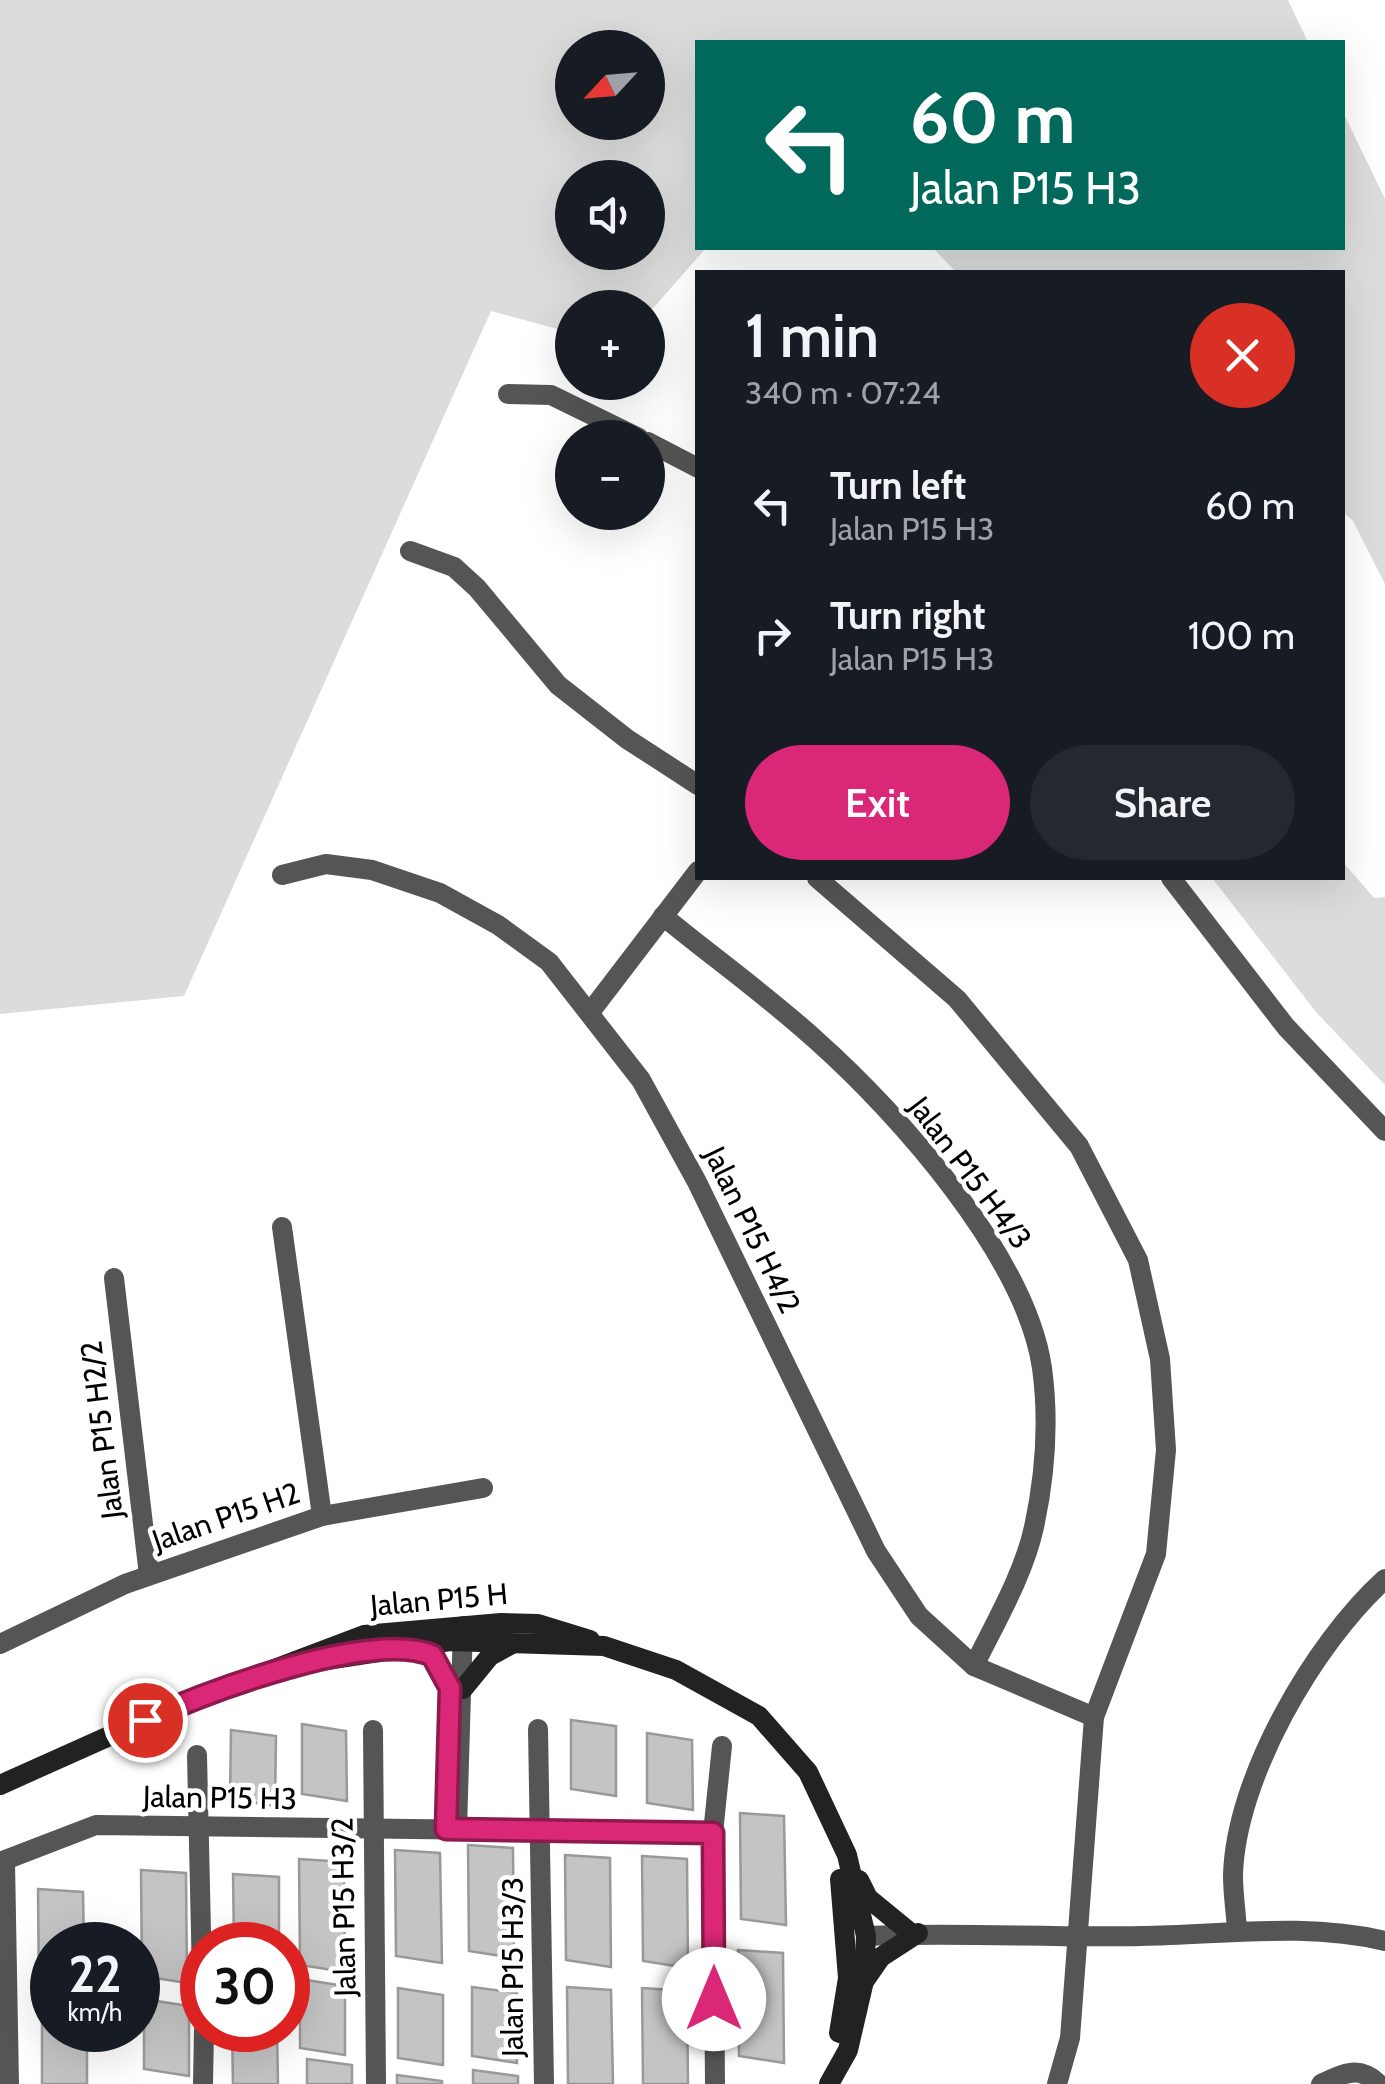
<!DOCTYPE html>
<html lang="en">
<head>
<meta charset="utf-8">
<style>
  :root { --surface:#171b24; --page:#242831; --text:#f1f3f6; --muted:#9ea1a6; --accent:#db2777 }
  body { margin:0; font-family:Cabin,sans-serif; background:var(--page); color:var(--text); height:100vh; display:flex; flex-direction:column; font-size:38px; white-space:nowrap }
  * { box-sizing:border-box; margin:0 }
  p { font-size:32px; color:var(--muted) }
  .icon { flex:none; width:55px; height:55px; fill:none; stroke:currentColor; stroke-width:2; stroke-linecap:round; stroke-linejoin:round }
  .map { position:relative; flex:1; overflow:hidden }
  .sheet { position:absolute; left:695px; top:270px; width:650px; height:610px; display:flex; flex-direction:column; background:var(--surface); border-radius:0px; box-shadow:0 10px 40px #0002 }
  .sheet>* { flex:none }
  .top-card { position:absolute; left:695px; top:40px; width:650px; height:210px; border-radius:0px; box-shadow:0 10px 40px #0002; background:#00695c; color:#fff; overflow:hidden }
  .needle { width:65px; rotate:244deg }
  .controls { position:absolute; left:555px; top:30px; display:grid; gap:20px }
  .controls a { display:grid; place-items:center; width:110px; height:110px; border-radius:50%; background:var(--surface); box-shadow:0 10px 40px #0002; font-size:50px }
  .speed { position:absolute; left:30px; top:1922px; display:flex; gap:20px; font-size:50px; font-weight:700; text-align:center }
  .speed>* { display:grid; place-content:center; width:130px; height:130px; border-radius:50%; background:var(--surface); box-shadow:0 10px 40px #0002; line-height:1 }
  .speed small { font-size:25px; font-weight:400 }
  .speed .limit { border:15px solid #d22; background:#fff; color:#111 }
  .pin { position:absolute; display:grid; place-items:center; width:85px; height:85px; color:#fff; margin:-42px; border:5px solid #fff; border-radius:50%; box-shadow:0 2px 10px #0007 }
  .me { position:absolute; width:110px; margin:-55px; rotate:0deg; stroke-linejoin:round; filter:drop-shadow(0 0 8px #0008) }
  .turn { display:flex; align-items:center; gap:35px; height:210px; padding:0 50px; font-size:45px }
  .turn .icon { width:130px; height:130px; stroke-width:2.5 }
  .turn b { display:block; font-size:70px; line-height:85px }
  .round { display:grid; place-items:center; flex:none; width:105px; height:105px; border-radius:52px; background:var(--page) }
  .head { display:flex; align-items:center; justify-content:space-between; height:170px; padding:0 50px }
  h1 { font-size:60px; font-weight:600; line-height:75px }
  .button { display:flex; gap:20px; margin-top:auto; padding:20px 50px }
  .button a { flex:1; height:115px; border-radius:60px; background:var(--accent); color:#fff; font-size:40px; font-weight:600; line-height:115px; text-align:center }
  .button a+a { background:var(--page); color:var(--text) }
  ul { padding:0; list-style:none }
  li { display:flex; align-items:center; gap:30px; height:130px; padding:0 50px }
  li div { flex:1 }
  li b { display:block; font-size:38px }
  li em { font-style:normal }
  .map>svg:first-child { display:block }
  .green { fill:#dcdcdc; fill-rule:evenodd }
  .building { fill:#c4c4c4; stroke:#999; stroke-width:2.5 }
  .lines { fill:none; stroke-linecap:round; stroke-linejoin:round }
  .street { stroke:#555; stroke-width:20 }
  .secondary { stroke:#222; stroke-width:20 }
  .route-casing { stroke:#8e194d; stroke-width:25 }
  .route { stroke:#db2777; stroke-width:18 }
  .labels { text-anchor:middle; stroke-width:9; stroke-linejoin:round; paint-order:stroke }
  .street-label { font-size:30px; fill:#000; stroke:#fff }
</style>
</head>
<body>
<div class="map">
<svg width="1385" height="2084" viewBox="0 0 1385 2084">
  <rect width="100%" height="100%" fill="#fff"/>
  <g class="green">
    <path d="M 0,0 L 1288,0 L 1308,42 L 698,42 L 698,248 L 706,248 L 648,314 L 648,308 L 572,308 L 572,333 L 491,311 L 184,996 L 0,1014 ZM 572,48 L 648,48 L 648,122 L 572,122 ZM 572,178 L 648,178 L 648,252 L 572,252 Z"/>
    <path d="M 1343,112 L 1385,199 L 1385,584 L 1353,521 L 1343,512 L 1342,272 L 956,272 L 933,248 L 1342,248 Z"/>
    <path d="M 1343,862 L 1374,898 L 1385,897 L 1385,1085 L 1316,1012 L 1212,878 L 1342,878 Z"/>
  </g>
  <g class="building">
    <path d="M 571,1720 L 616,1726 L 616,1796 L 571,1789 Z"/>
    <path d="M 302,1724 L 346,1731 L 347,1801 L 302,1794 Z"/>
    <path d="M 231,1730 L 276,1736 L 275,1806 L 230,1799 Z"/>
    <path d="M 647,1733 L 692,1740 L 693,1810 L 647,1803 Z"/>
    <path d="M 740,1813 L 784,1816 L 786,1925 L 741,1919 Z"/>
    <path d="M 468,1845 L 513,1848 L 514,1958 L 469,1951 Z"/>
    <path d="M 395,1850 L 440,1853 L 442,1963 L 396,1956 Z"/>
    <path d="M 565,1855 L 610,1858 L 611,1967 L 566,1960 Z"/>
    <path d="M 642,1856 L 687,1859 L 688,1968 L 643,1961 Z"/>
    <path d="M 299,1859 L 344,1862 L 345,1972 L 300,1965 Z"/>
    <path d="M 141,1870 L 186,1873 L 187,1983 L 142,1976 Z"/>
    <path d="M 233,1874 L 279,1877 L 279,1945 L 234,1945 Z"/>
    <path d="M 38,1889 L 83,1892 L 84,1945 L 52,1945 L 52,1997 L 39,1995 Z"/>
    <path d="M 738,1950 L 783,1953 L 784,2063 L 739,2056 Z"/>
    <path d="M 300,1979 L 345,1986 L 345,2055 L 300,2048 Z"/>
    <path d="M 472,1987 L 517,1993 L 517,2063 L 472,2056 Z"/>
    <path d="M 567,1987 L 611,1990 L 613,2084 L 568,2084 Z"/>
    <path d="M 398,1988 L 443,1995 L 443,2065 L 398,2058 Z"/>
    <path d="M 642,1988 L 687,1991 L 688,2084 L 643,2084 Z"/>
    <path d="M 144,1999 L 189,2006 L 189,2076 L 144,2069 Z"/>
    <path d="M 42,2019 L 52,2020 L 52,2030 L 87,2030 L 87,2084 L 42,2084 Z"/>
    <path d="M 232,2030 L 277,2030 L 278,2084 L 233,2084 Z"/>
    <path d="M 307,2059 L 352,2065 L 352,2084 L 307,2084 Z"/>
    <path d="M 473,2070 L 518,2076 L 518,2084 L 473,2084 Z"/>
    <path d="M 397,2075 L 442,2081 L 442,2084 L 397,2084 Z"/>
  </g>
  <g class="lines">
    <g class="street">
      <path d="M 508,394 L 551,395 L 639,438"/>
      <path d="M 648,442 L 698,468"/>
      <path d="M 410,551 L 454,567 L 477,588 L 558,685 L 627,739 L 698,785"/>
      <path d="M 282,875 L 326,864 L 372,870 L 440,893 L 498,925 L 549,962 L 641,1080 L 697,1182 L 876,1551 L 919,1616 L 974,1666 L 1094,1717"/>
      <path d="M 817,878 L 957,999 L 1079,1146 L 1138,1260 L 1160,1359 L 1166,1450 L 1156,1554 L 1094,1717 L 1070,2038 L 1057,2084"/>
      <path d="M 1171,878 L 1286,1027 L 1385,1131"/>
      <path d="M 663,916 C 714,958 769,997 817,1041 C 899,1114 1026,1257 1042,1368 C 1049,1420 1045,1476 1034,1527 C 1024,1574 995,1623 974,1666"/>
      <path d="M 591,1011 L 698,871"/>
      <path d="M 282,1227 L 322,1516"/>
      <path d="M 114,1278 L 149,1575"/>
      <path d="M 0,1644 L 125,1584 L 322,1516 L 483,1488"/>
      <path d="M 538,1729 L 544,2084"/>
      <path d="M 373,1730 L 376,2084"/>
      <path d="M 197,1755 L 202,1977"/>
      <path d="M 457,1829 L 463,1626"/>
      <path d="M 0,1862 L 96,1825 L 713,1833"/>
      <path d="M 5,1862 L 9,2084"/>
      <path d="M 1237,1930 C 1236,1912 1233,1894 1233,1876 C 1235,1779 1314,1643 1385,1579"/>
      <path d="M 866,1936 C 958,1932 1049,1938 1141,1936 C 1223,1935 1304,1922 1385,1941"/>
      <path d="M 203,2084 L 204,2030"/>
      <path d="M 715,2084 L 713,1833 L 722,1746"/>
      <path d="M 1321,2084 C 1344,2073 1359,2065 1379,2084"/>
    </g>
    <g class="secondary">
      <path d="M 413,1648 L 432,1655 L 450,1688"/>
      <path d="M 281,1667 L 450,1641 L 604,1646 L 676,1670 L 759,1716 L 808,1772 L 847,1855 L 866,1936 L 864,1981 L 848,2050 L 829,2084"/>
      <path d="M 463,1689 L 490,1656 L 512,1644"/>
      <path d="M 0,1785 L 172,1708 L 364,1635 L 501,1623 L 538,1624 L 590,1640"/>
      <path d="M 859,1880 L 868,1898 L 912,1934"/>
      <path d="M 865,1980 L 881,1957 L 918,1933"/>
      <path d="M 839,2033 L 848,1978 L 840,1879"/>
    </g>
  </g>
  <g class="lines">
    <g class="route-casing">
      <path id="route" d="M 145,1720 C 207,1692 369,1630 432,1655 L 450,1688 L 446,1829 L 713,1833 L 714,1999"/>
    </g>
    <use href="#route" class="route"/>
  </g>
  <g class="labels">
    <g class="street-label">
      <text transform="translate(970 1173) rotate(53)" y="10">Jalan P15 H4/3</text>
      <text transform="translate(752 1230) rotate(64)" y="10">Jalan P15 H4/2</text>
      <text transform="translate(102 1430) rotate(-97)" y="10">Jalan P15 H2/2</text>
      <text transform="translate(226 1517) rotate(-19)" y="10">Jalan P15 H2</text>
      <text transform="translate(439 1600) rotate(-5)" y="10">Jalan P15 H</text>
      <text transform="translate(220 1798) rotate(1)" y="10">Jalan P15 H3</text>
      <text transform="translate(344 1907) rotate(-91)" y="10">Jalan P15 H3/2</text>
      <text transform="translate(513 1967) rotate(-90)" y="10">Jalan P15 H3/3</text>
    </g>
  </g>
</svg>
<div class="controls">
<a><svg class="needle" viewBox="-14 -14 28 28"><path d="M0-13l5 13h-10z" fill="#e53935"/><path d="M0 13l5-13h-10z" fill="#9ea1a6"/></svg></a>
<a><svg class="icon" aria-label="sound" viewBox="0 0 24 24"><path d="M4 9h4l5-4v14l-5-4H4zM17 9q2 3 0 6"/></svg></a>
<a>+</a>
<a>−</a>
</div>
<div class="speed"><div>22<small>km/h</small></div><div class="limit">30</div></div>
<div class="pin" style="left:145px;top:1720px;background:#d93025"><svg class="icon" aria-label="arrive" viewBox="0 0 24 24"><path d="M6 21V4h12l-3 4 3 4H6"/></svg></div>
<svg class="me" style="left:714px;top:1999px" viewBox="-20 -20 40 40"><circle r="19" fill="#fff"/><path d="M0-13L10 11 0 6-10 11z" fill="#db2777"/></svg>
<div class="top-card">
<div class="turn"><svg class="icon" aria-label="left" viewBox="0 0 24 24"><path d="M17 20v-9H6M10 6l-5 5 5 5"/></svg><div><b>60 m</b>Jalan P15 H3</div></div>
</div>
<section class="sheet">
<div class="head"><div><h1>1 min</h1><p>340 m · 07:24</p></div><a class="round" style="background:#d93025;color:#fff"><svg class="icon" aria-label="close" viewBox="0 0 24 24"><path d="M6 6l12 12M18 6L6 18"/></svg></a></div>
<ul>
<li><svg class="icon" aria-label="left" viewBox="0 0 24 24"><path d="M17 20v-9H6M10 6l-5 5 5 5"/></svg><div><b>Turn left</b><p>Jalan P15 H3</p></div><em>60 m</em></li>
<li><svg class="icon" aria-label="right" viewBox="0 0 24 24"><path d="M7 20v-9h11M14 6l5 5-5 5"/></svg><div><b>Turn right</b><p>Jalan P15 H3</p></div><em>100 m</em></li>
</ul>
<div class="button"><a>Exit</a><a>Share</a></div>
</section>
</div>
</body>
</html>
